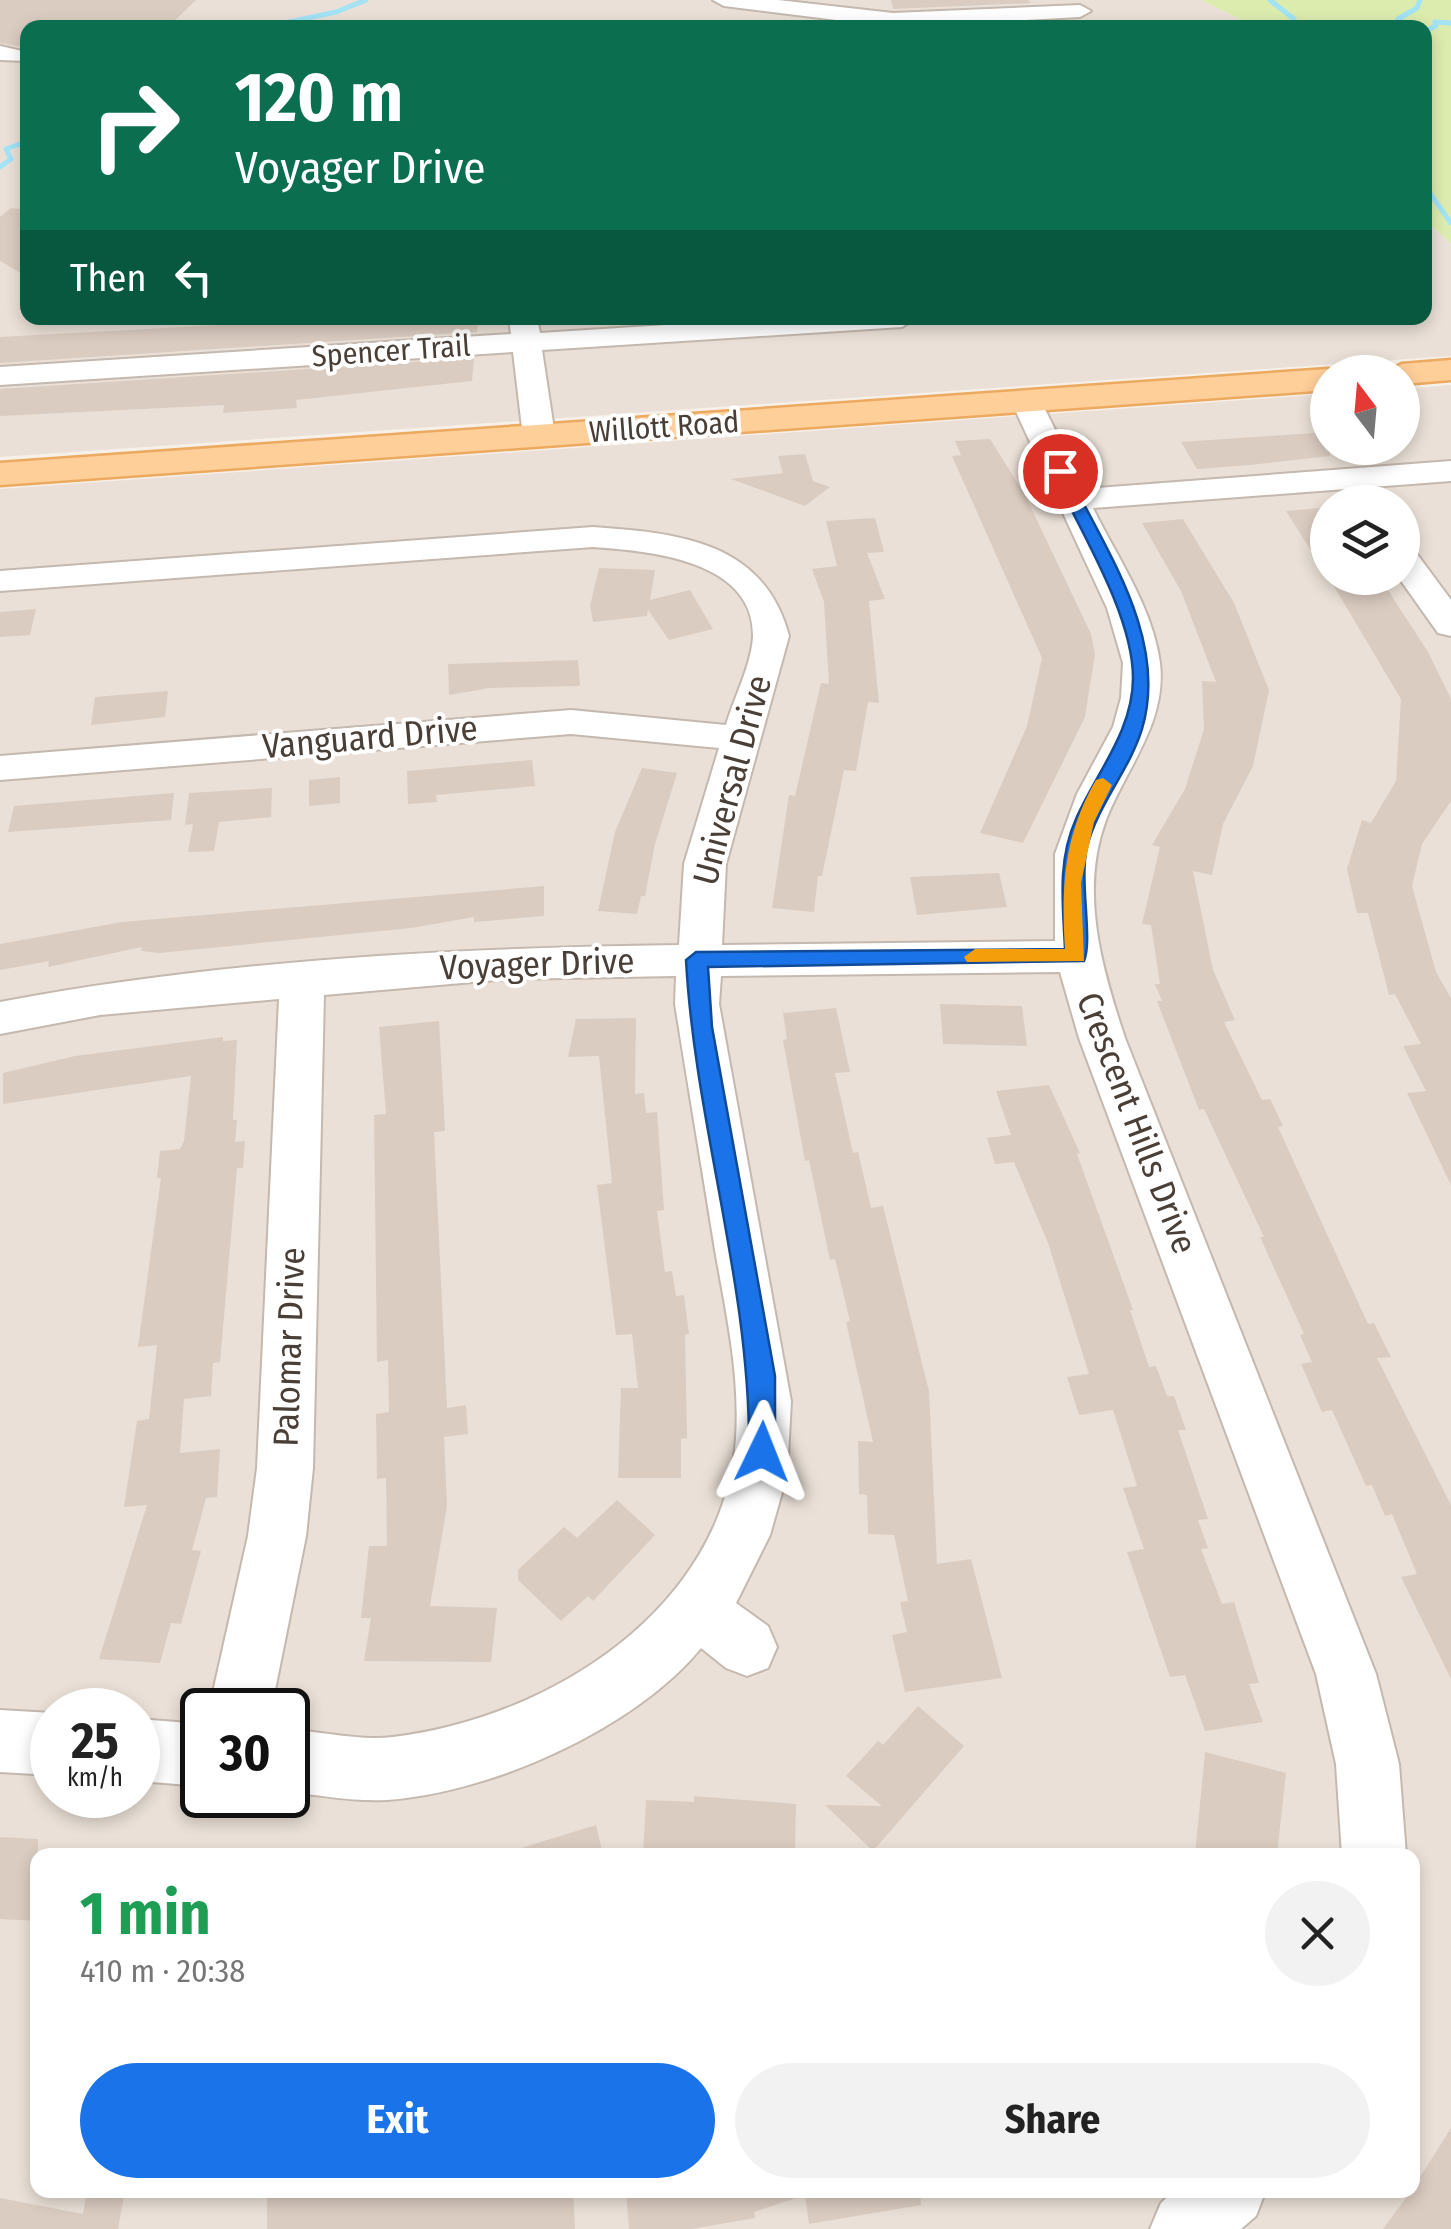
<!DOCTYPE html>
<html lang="en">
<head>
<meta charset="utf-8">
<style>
  :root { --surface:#fff; --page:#f2f2f2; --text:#222; --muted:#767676; --accent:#1a73e8 }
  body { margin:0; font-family:"Fira Sans Condensed",sans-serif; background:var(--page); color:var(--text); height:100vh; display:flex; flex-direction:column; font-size:38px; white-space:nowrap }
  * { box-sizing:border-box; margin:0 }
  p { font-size:32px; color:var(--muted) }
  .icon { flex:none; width:55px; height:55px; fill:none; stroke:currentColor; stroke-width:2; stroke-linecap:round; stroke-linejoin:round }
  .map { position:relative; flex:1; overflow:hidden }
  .side { position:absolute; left:30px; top:1848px; width:1390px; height:350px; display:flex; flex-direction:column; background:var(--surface); border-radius:20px; box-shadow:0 5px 15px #0003 }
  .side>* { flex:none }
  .banner { position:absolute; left:20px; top:20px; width:1412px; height:305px; border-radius:20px; box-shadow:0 5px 15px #0003; background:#0b6e4f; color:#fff; overflow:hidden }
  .needle { width:65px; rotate:344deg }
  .fabs { position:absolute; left:1310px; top:355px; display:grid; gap:20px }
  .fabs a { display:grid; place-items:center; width:110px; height:110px; border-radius:50%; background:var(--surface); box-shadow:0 5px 15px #0003; font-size:50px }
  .speed { position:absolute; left:30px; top:1688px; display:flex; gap:20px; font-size:50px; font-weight:700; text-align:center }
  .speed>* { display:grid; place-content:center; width:130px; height:130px; border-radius:50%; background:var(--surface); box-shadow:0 5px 15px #0003; line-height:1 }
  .speed small { font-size:25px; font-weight:400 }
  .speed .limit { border:5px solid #111; border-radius:15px; background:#fff; color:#111 }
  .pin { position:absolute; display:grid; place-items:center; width:85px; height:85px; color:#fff; margin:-42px; border:5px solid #fff; border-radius:50%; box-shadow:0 2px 10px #0007 }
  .me { position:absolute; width:110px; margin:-55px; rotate:2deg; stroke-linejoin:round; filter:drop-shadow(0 0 8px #0008) }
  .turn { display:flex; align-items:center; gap:35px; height:210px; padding:0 50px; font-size:45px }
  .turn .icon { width:130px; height:130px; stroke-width:2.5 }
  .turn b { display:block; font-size:70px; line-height:85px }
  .then { display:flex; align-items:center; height:95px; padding:0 50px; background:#0003; gap:20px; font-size:38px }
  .round { display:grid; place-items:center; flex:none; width:105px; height:105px; border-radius:52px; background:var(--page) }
  .summary { display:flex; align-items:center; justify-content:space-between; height:170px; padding:0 50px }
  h1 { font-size:60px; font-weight:700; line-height:75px; color:#1e9e55 }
  .action { display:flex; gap:20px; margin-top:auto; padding:20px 50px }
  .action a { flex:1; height:115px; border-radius:60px; background:var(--accent); color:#fff; font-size:40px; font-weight:700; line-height:115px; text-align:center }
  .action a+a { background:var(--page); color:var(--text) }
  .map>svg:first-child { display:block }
  .residential { fill:#eae0d7; fill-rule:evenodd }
  .green { fill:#dcecaf }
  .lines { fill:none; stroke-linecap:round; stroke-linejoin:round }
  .stream { stroke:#a2e3f6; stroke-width:5 }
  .building { fill:#dbccc1 }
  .minor-casing { stroke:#c5b8ae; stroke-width:4 }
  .major-casing { stroke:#eca960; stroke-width:5 }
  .minor { fill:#fff; fill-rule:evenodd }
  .major { fill:#ffcf99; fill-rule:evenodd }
  .route { fill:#1a73e8; stroke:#114b97; stroke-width:2.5 }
  .slow { fill:#f59e0b }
  .labels { text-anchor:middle; stroke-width:8; stroke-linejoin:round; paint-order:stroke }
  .far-street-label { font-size:30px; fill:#4a3f37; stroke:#fff }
  .street-label { font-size:35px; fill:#4a3f37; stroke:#fff }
</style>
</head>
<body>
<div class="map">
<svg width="1451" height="2229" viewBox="0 0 1451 2229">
  <rect width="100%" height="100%" fill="#f6f0e9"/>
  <g class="residential">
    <path d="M 0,0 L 1201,0 L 1256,27 L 28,28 L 28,318 L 1425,318 L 1425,219 L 1451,244 L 1451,356 L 0,457 Z"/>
    <path d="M 1451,385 L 1451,2229 L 0,2229 L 0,489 L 1327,394 L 1328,448 L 1402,448 L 1403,389 ZM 1328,502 L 1402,502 L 1402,578 L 1328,578 ZM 52,1710 L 138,1710 L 138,1795 L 52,1795 ZM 202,1710 L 288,1710 L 288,1795 L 202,1795 ZM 38,1855 L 1412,1855 L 1412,2190 L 38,2190 Z"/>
  </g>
  <path class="green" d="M 1201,0 L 1451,0 L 1451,244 L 1425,219 L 1425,28 L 1256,27 Z"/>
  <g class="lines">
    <g class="stream">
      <path d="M 1270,0 L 1294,19 L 1289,28"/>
      <path d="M 261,28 L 336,12 L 366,0"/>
      <path d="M 1409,28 L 1398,19 L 1417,8 L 1420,0"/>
      <path d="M 1425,31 L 1436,26 L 1435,22 L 1451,23"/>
      <path d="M 0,167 L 11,159 L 6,149 L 28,141"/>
      <path d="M 1425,186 L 1451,223"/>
    </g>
  </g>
  <g class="building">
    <path d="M 0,0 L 196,0 L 167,28 L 28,28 L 28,48 L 0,43 Z"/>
    <path d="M 891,0 L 1028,0 L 1031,3 L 893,9 Z"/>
    <path d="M 11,208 L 28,210 L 28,277 L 0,261 L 0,217 Z"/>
    <path d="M 345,318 L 479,318 L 477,332 L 0,363 L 0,337 Z"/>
    <path d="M 474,358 L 472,381 L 296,400 L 297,408 L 223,413 L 224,405 L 0,416 L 0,389 Z"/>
    <path d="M 1328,432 L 1330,456 L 1250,465 L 1197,469 L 1181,442 Z"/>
    <path d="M 990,439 L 1025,495 L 1091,634 L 1095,654 L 1085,717 L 1023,843 L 980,833 L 1027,726 L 1042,658 L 952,456 L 961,455 L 955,441 Z"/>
    <path d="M 805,454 L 813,481 L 830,487 L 805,506 L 731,479 L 783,473 L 778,456 Z"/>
    <path d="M 1320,508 L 1328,519 L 1328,577 L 1286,511 Z"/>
    <path d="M 875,518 L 884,552 L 867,553 L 885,599 L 869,601 L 879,703 L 868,702 L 856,771 L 844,770 L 822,876 L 818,876 L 814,912 L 772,908 L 789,795 L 795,796 L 821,683 L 829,684 L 824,602 L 812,569 L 837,566 L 826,521 Z"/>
    <path d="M 1183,519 L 1234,603 L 1269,690 L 1253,766 L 1223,824 L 1212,875 L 1193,871 L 1213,970 L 1235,1020 L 1224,1022 L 1262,1100 L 1270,1099 L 1283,1126 L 1278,1127 L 1368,1324 L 1374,1323 L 1391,1357 L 1377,1358 L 1451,1505 L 1451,1679 L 1401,1577 L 1417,1574 L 1392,1514 L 1385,1516 L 1372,1485 L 1366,1486 L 1332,1410 L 1322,1412 L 1301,1364 L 1312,1362 L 1300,1335 L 1304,1334 L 1260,1237 L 1264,1237 L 1204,1109 L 1199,1110 L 1157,1001 L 1162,1001 L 1155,984 L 1160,984 L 1151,925 L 1142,924 L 1160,847 L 1152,845 L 1185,789 L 1204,729 L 1202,681 L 1216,682 L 1181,591 L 1142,523 Z"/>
    <path d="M 599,568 L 655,570 L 650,600 L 690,590 L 713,629 L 669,640 L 648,610 L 647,616 L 593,622 L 590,606 Z"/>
    <path d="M 1329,578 L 1380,578 L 1428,652 L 1451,699 L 1451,801 L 1422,844 L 1412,886 L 1436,972 L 1451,998 L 1451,1185 L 1407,1093 L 1426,1091 L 1403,1046 L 1421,1044 L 1395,994 L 1389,995 L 1368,913 L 1357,913 L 1347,869 L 1362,820 L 1371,823 L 1396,781 L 1401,699 Z"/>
    <path d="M 36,609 L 30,635 L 0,637 L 0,612 Z"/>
    <path d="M 578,660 L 580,686 L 489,688 L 449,695 L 448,664 Z"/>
    <path d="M 168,691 L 165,717 L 91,725 L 95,697 Z"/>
    <path d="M 532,760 L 535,786 L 436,795 L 437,802 L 408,804 L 407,771 Z"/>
    <path d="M 642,768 L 677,773 L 655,844 L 645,896 L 641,896 L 637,914 L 598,911 L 615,832 Z"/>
    <path d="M 340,777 L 340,803 L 309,806 L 309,780 Z"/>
    <path d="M 272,788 L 271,817 L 219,822 L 214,851 L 188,852 L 193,824 L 185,825 L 189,793 Z"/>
    <path d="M 174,793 L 171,820 L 8,832 L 14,806 Z"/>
    <path d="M 999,873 L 1007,907 L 917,915 L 910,877 Z"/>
    <path d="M 544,886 L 544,916 L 474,922 L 474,917 L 411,928 L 159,953 L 141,951 L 142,947 L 48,967 L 49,961 L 0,970 L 0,944 L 122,922 Z"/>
    <path d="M 940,1004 L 1022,1006 L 1027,1046 L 943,1044 Z"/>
    <path d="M 836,1008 L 850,1072 L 835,1073 L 853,1153 L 858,1152 L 871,1208 L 883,1206 L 929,1391 L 937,1564 L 971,1559 L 1002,1678 L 905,1692 L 892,1635 L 907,1632 L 900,1602 L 908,1601 L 894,1535 L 868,1534 L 867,1495 L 859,1494 L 858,1441 L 873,1442 L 846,1322 L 850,1321 L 835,1259 L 830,1260 L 809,1160 L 805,1161 L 783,1040 L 787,1039 L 783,1013 Z"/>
    <path d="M 636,1018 L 635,1094 L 644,1093 L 646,1113 L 657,1112 L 664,1210 L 657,1211 L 665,1272 L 672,1271 L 676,1296 L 684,1295 L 689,1334 L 685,1335 L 687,1438 L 681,1439 L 681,1478 L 618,1478 L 621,1388 L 638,1388 L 632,1334 L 616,1335 L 597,1185 L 612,1183 L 599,1056 L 568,1057 L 576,1019 Z"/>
    <path d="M 439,1021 L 445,1131 L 434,1132 L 447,1408 L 466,1405 L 468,1434 L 444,1437 L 447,1506 L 430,1606 L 497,1608 L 491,1662 L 364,1661 L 371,1618 L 361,1618 L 369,1546 L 387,1546 L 386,1478 L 377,1479 L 376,1414 L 389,1412 L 388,1360 L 377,1362 L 374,1115 L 386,1114 L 379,1027 Z"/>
    <path d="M 223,1037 L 223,1041 L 237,1040 L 233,1120 L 237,1120 L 235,1142 L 245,1141 L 243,1168 L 237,1168 L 220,1362 L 213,1363 L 211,1396 L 184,1399 L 180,1453 L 220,1449 L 217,1497 L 206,1498 L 192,1550 L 201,1551 L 181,1624 L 171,1623 L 160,1663 L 99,1659 L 147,1505 L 124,1507 L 137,1421 L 149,1419 L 157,1345 L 138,1347 L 161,1178 L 157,1178 L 160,1151 L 180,1149 L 184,1141 L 191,1076 L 3,1104 L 3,1073 L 75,1056 Z"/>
    <path d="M 1049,1085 L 1080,1153 L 1077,1154 L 1133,1310 L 1130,1310 L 1149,1367 L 1156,1366 L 1167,1396 L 1174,1396 L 1186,1430 L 1178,1430 L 1208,1519 L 1198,1520 L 1208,1548 L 1201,1549 L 1222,1604 L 1234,1602 L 1259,1683 L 1249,1684 L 1263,1722 L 1205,1731 L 1185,1675 L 1170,1677 L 1127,1552 L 1144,1549 L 1123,1488 L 1137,1486 L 1113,1410 L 1079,1415 L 1067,1377 L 1089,1374 L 1048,1243 L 1014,1162 L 995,1164 L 987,1138 L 1011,1135 L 996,1091 Z"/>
    <path d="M 617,1500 L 655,1535 L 593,1601 L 588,1596 L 561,1621 L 518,1580 L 518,1570 L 564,1527 L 577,1538 Z"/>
    <path d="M 918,1706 L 964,1746 L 873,1851 L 825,1805 L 882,1806 L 846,1776 L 878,1741 L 883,1745 Z"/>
    <path d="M 1205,1752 L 1286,1773 L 1277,1855 L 1195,1855 Z"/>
    <path d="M 694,1796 L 796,1804 L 795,1855 L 643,1855 L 646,1800 L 694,1802 Z"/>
    <path d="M 596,1825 L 603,1855 L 519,1855 L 518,1849 Z"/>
    <path d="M 0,1837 L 38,1839 L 38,1921 L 0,1919 Z"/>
    <path d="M 1451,2128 L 1451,2229 L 1383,2229 L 1412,2190 Z"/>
    <path d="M 87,2190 L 125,2190 L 118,2229 L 0,2229 L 0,2198 L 83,2214 Z"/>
    <path d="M 302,2190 L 573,2190 L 575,2229 L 267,2229 L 267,2196 Z"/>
    <path d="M 626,2190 L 920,2190 L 921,2205 L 809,2224 L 805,2195 L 754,2212 L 755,2218 L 692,2229 L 629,2229 Z"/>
  </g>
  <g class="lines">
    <g class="minor-casing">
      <g id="minor">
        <path d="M 713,0 L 778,0 L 893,13 L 1080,5 L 1091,11 L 1080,17 L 893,27 L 724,6 Z"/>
        <path d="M 0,46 L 27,52 L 28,61 L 0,60 Z"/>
        <path d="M 509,318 L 537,318 L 540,333 L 775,318 L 916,318 L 902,327 L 542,350 L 555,436 L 539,445 L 523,436 L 513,352 L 0,385 L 0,367 L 511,334 Z"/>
        <path d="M 1026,392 L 1041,401 L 1084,489 L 1451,461 L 1451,481 L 1093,508 C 1117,557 1153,608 1160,663 C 1167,723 1126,768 1106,820 C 1079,892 1102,969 1125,1038 L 1376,1674 L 1399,1764 L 1406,1855 L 1342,1855 L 1336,1764 L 1316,1674 L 1079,1038 L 1060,972 L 721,976 L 719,1004 L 791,1401 L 787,1475 L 770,1535 L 736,1603 L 768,1626 L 777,1647 L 768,1668 L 747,1676 L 726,1668 L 701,1648 C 635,1729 490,1793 387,1800 C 354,1802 320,1795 288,1792 L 288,1730 C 322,1731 358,1741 393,1737 C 550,1718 724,1609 736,1438 C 740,1374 726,1313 715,1250 C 702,1168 688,1086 675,1004 L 676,976 L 508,979 L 324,995 L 313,1468 L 306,1536 L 271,1710 L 209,1710 L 248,1536 L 257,1468 L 279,999 L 100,1015 L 0,1034 L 0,1002 C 221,960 454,948 679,945 L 684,864 L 719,748 L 571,734 L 0,780 L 0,756 L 571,710 L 726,725 C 734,698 752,663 753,636 C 754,559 647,551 593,547 L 0,591 L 0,571 L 593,527 C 678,533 764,541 789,636 L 726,864 L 722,945 L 1055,941 L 1055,854 L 1077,794 L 1113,727 L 1121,698 L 1123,663 L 1107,608 L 1011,401 Z"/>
        <path d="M 1402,547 L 1414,550 L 1451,600 L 1451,636 L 1438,633 L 1399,578 Z"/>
        <path d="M 0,1710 L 52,1713 L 52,1775 L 0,1772 Z"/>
        <path d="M 138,1719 L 202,1724 L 202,1786 L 138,1781 Z"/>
        <path d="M 1175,2190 L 1266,2190 L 1256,2216 L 1241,2229 L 1150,2229 L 1161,2203 Z"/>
      </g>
    </g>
    <g class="major-casing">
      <g id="major">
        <path d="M 1451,360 L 1451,380 L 1402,384 L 1402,372 L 1386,372 L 1402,364 Z"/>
        <path d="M 1328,369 L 1341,372 L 1328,372 L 1328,390 L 0,485 L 0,463 Z"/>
      </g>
    </g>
    <use href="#minor" class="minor"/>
    <use href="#major" class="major"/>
  </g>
  <path class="route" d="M 1060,466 L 1067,471 C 1105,550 1169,638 1142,729 C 1129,771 1098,804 1087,847 C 1079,881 1093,939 1084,961 L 708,967 L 712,1027 L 775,1376 L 775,1452 L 771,1460 L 762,1464 L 753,1460 L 749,1452 C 751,1286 695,1125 686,960 L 696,952 L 1065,949 C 1063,905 1057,861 1076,819 C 1096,773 1133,731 1133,678 C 1133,614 1079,529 1052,471 Z"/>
  <path class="slow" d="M 1103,778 L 1112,785 L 1094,822 L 1081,883 L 1084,961 L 967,962 L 964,957 L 975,949 L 1065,949 C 1061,887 1064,835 1096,780 Z"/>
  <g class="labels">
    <g class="far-street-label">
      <text transform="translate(391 351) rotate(-4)" y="10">Spencer Trail</text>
      <text transform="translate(664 427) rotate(-4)" y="10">Willott Road</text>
    </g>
    <g class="street-label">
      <text transform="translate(370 737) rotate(-5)" y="12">Vanguard Drive</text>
      <text transform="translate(732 780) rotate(-75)" y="12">Universal Drive</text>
      <text transform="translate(537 964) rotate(-2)" y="12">Voyager Drive</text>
      <text transform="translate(1137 1123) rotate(69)" y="12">Crescent Hills Drive</text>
      <text transform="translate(289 1347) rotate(-88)" y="12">Palomar Drive</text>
    </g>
  </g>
</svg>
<div class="fabs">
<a><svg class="needle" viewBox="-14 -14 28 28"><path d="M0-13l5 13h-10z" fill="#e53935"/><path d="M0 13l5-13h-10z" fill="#767676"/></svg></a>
<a><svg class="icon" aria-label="layers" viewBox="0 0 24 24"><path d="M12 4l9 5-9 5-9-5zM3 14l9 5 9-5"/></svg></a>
</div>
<div class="speed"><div>25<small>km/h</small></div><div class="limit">30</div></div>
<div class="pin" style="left:1060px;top:471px;background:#d93025"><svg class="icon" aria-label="arrive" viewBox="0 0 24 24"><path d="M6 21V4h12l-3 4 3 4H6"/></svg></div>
<svg class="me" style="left:762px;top:1452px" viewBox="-20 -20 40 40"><path d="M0-17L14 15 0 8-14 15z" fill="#1a73e8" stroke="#fff" stroke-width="4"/></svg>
<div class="banner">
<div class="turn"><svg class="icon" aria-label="right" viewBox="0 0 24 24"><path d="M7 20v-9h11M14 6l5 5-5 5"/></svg><div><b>120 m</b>Voyager Drive</div></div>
<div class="then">Then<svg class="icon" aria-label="left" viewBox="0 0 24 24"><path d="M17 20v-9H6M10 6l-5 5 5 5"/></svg></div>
</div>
<section class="side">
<div class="summary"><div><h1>1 min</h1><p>410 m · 20:38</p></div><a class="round"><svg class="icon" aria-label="close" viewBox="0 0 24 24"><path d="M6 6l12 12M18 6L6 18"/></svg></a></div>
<div class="action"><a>Exit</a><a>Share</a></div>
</section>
</div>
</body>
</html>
